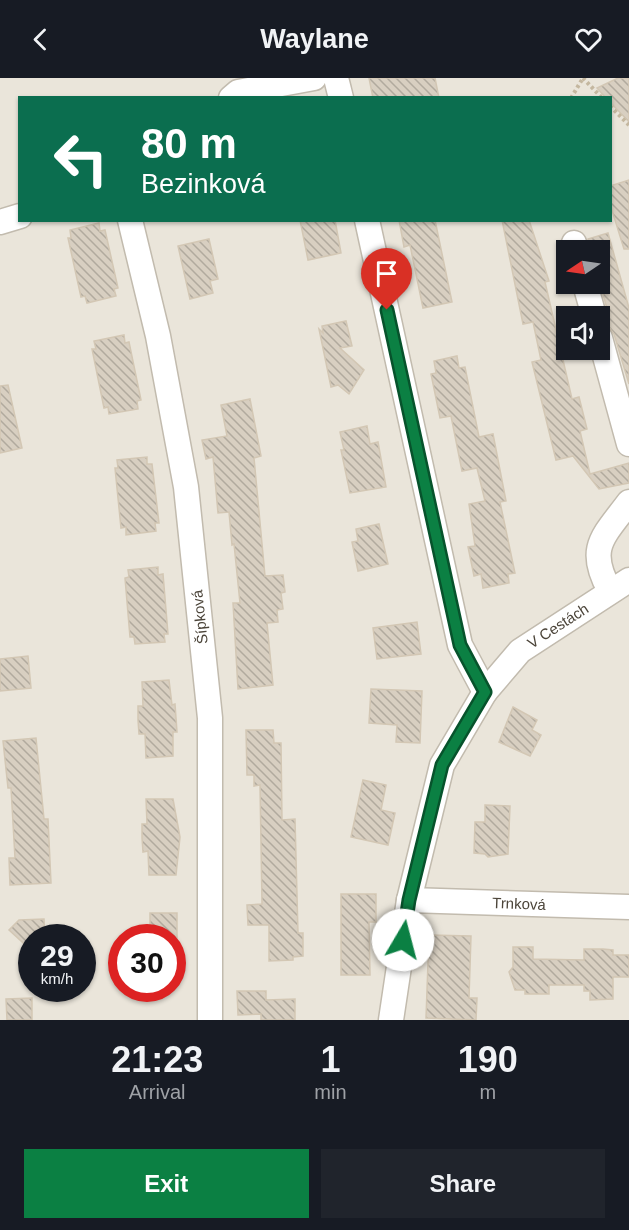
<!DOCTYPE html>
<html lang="en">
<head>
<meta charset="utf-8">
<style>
  :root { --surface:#171b24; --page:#20242c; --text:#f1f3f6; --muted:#9ea1a6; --accent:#0b8043 }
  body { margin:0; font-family:Helvetica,sans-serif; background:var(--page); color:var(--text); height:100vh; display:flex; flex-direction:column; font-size:22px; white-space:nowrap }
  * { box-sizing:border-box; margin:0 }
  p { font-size:20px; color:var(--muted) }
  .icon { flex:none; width:33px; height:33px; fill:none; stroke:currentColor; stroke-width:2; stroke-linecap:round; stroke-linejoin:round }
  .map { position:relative; height:942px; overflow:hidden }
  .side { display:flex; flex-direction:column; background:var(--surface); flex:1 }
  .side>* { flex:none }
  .top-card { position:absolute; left:18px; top:18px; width:594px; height:126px; border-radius:0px; box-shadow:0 2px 4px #0004; background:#0b6e4f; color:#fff; overflow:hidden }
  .needle { width:39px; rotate:257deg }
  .tools { position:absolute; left:556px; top:162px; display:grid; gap:12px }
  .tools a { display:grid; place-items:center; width:54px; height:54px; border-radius:0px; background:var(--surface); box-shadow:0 2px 4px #0004; font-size:30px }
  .speed { position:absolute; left:18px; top:846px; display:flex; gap:12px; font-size:30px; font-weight:700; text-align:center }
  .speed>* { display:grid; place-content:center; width:78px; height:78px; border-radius:50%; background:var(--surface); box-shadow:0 2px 4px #0004; line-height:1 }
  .speed small { font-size:15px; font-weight:400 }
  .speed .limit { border:9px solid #d22; background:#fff; color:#111 }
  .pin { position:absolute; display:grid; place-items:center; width:51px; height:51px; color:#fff; margin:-62px -26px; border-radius:50% 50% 50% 0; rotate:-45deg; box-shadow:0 0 6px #0007 }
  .pin .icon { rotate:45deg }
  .me { position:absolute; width:66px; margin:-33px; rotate:8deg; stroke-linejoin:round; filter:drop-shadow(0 0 4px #0008) }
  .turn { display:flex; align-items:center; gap:21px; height:126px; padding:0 24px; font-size:27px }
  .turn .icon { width:78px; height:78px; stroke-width:2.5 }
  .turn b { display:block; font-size:42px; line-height:51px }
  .eta { display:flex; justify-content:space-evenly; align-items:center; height:102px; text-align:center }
  .eta b { font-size:36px; font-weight:600; line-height:42px }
  .primary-button { display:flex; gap:12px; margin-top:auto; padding:12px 24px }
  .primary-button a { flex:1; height:69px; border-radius:0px; background:var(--accent); color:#fff; font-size:24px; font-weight:600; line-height:69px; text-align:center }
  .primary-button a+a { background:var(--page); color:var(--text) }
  header { display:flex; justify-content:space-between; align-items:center; height:78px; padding:0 24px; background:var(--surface); font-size:27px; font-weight:600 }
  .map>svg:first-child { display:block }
  .residential { fill:#eae5da; fill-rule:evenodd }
  .building { fill:url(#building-back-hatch); stroke:#d3c7b4; stroke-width:1.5 }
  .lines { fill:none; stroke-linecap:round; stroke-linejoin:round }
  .street-casing { stroke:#c2bbae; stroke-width:27 }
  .path { stroke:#c4b79f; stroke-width:4; stroke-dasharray:3 3; stroke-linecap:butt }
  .street { stroke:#fff; stroke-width:24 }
  .route-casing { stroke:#07532c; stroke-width:15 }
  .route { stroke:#0b8043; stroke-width:10 }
  .labels { text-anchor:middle; stroke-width:6; stroke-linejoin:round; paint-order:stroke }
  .street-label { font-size:15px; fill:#4b4439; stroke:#fff }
</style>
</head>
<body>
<header><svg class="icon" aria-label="back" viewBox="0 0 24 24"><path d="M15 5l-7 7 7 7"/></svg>Waylane<svg class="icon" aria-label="heart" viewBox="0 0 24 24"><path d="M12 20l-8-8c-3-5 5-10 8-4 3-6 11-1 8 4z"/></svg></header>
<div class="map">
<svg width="629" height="942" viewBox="0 0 629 942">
  <defs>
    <pattern id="building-back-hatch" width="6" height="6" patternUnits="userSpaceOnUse" patternTransform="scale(1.5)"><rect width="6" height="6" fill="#d8cfc1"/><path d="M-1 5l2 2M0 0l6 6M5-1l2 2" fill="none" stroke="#b1aa9e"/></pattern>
  </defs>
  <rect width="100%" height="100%" fill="#f6f3ec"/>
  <path class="residential" d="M 0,0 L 629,0 L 629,942 L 0,942 ZM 20,20 L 610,20 L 610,142 L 20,142 ZM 567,172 L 600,172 L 600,206 L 567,206 ZM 567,238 L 600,238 L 600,272 L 567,272 ZM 32,860 L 82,860 L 82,910 L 32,910 ZM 122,860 L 172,860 L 172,910 L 122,910 Z"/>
  <g class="building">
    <path d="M 369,0 L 435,0 L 439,20 L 373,20 Z"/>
    <path d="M 618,0 L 629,0 L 629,44 L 610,24 L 610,20 L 606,20 L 597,10 Z"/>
    <path d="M 629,102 L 629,171 L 624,171 L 610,126 L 610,108 Z"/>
    <path d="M 300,142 L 335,142 L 341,175 L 308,182 Z"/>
    <path d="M 399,142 L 435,142 L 452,224 L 423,230 L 410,167 L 404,169 Z"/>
    <path d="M 502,142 L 529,142 L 549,203 L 545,204 L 572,321 L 579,319 L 587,351 L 580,353 L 590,396 L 629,385 L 629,405 L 599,411 L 573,378 L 556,382 L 532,284 L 541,282 L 533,244 L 523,246 Z"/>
    <path d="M 99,145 L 100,153 L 105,152 L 118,210 L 114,211 L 116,218 L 87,225 L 85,218 L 81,219 L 68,160 L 71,160 L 70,152 Z"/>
    <path d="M 608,155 L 629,230 L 629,306 L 614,256 L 606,245 L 608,234 L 600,206 L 600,172 L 590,172 L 588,161 Z"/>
    <path d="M 209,161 L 218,201 L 210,203 L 213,215 L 190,221 L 178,168 Z"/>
    <path d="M 346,243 L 352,268 L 340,270 L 364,292 L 349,316 L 338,307 L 331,309 L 319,251 L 323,255 L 322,248 Z"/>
    <path d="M 124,257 L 125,265 L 129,264 L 141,322 L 137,323 L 138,331 L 109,336 L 108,329 L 104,330 L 92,271 L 96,271 L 94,263 Z"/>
    <path d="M 457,278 L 459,290 L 465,289 L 479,359 L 493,356 L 506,423 L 500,424 L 515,495 L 508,496 L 509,505 L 483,510 L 481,496 L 474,498 L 468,469 L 475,468 L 469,426 L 485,423 L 477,390 L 462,393 L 451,338 L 440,340 L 431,296 L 436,295 L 434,283 Z"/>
    <path d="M 8,307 L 22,370 L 0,375 L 0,308 Z"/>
    <path d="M 250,321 L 261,378 L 254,380 L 265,498 L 283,497 L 285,514 L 281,515 L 283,531 L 277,532 L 278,544 L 267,545 L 273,607 L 238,611 L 233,525 L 240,525 L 234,466 L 232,467 L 229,434 L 218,435 L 213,379 L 206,381 L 202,362 L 227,358 L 221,327 Z"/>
    <path d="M 367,348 L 370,366 L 378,364 L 386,409 L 350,415 L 341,372 L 344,372 L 340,354 Z"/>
    <path d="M 147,379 L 147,386 L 152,386 L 159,445 L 155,445 L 156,453 L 126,457 L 126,449 L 121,450 L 115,390 L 118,390 L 117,382 Z"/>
    <path d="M 379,446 L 388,486 L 358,493 L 352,464 L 358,463 L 356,451 Z"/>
    <path d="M 158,489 L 158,497 L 163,496 L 168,556 L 164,556 L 165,564 L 135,566 L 134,559 L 130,559 L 125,500 L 129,499 L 128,492 Z"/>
    <path d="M 417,544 L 421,576 L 377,581 L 373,550 Z"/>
    <path d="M 28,578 L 31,610 L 0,613 L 0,581 Z"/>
    <path d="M 169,602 L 172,627 L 175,626 L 177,654 L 173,654 L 173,678 L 146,680 L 145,656 L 139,656 L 138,642 L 138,628 L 143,628 L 142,604 Z"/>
    <path d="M 371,611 L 422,613 L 420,665 L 396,664 L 397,647 L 369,645 Z"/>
    <path d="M 513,629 L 537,642 L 532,652 L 541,657 L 530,678 L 499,664 Z"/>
    <path d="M 246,652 L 273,652 L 274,665 L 281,665 L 282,742 L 295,741 L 298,855 L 303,855 L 303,878 L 293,879 L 293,882 L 269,883 L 269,847 L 248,847 L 247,827 L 262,826 L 260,707 L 254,708 L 254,697 L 247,697 Z"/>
    <path d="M 36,660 L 44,741 L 48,741 L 51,805 L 10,807 L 9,780 L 15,780 L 11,710 L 8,710 L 3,663 Z"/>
    <path d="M 363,702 L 386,707 L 381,732 L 395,735 L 388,767 L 351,759 Z"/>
    <path d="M 146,721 L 173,721 L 180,759 L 176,797 L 149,797 L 148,773 L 143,774 L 142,760 L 142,746 L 147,746 Z"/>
    <path d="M 485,727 L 510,728 L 508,776 L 488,779 L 485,776 L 474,775 L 475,744 L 485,744 Z"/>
    <path d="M 341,816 L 376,816 L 376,844 L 369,844 L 370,897 L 341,897 Z"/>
    <rect x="150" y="835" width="27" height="25"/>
    <path d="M 44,841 L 45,860 L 32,860 L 32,873 L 9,852 L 19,842 Z"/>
    <path d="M 429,857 L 471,858 L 469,920 L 477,920 L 476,942 L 426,940 Z"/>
    <path d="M 513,869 L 533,869 L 533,881 L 584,882 L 584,871 L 603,871 L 613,872 L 613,877 L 629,877 L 629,899 L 613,899 L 613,921 L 590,922 L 590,913 L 584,913 L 584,907 L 549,907 L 549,916 L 525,916 L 525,912 L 515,912 L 509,894 L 513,889 Z"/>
    <path d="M 237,913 L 266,913 L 266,922 L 295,921 L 295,942 L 261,942 L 261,936 L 238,937 Z"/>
    <path d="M 32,920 L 32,942 L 7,942 L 6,921 Z"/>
  </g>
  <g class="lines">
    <g class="street-casing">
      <g id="street">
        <path d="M 336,0 L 341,20"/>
        <path d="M 231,20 L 238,14 L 314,0"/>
        <path d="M 130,142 L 158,258 L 186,409 L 210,640 L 210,942"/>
        <path d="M 367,142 L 460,567 L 485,614"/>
        <path d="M 0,144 L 20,138"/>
        <path d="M 574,165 L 576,172"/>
        <path d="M 585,206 L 594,238"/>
        <path d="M 600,260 L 629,366"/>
        <path d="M 610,513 C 586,470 603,459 629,424"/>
        <path d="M 409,822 L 629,829"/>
        <path d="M 391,942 L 409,822 L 442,687 L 485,614 L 520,573 L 629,502"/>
      </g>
    </g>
    <g class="path">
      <path d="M 583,0 L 602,20"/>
      <path d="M 571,20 L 583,0"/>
      <path d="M 610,28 L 629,47"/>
    </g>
    <use href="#street" class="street"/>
  </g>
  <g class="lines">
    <g class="route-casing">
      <path id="route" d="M 387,232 L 460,567 L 485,614 L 442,687 L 409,822 L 403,862"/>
    </g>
    <use href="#route" class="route"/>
  </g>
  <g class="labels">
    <g class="street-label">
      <text transform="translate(200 539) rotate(-96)" y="5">Šípková</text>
      <text transform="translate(558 548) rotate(-33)" y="5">V Cestách</text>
      <text transform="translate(519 826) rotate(2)" y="5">Trnková</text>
    </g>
  </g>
</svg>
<div class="tools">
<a><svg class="needle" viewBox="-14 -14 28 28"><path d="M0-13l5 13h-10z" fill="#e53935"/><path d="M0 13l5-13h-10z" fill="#9ea1a6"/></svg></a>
<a><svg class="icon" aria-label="sound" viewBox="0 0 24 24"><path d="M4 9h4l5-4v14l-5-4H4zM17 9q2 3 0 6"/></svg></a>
</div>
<div class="speed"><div>29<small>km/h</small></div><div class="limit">30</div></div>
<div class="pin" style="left:387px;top:232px;background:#d93025"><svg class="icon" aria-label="arrive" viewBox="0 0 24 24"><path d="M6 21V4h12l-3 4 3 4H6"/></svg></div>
<svg class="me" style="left:403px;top:862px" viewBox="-20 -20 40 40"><circle r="19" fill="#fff"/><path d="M0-13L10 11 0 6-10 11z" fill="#0b8043"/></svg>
<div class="top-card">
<div class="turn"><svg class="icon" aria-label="left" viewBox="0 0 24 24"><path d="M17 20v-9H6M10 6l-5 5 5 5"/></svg><div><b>80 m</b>Bezinková</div></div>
</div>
</div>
<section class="side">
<div class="eta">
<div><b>21:23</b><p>Arrival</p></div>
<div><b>1</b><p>min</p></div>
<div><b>190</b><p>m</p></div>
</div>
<div class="primary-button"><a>Exit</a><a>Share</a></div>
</section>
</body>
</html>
